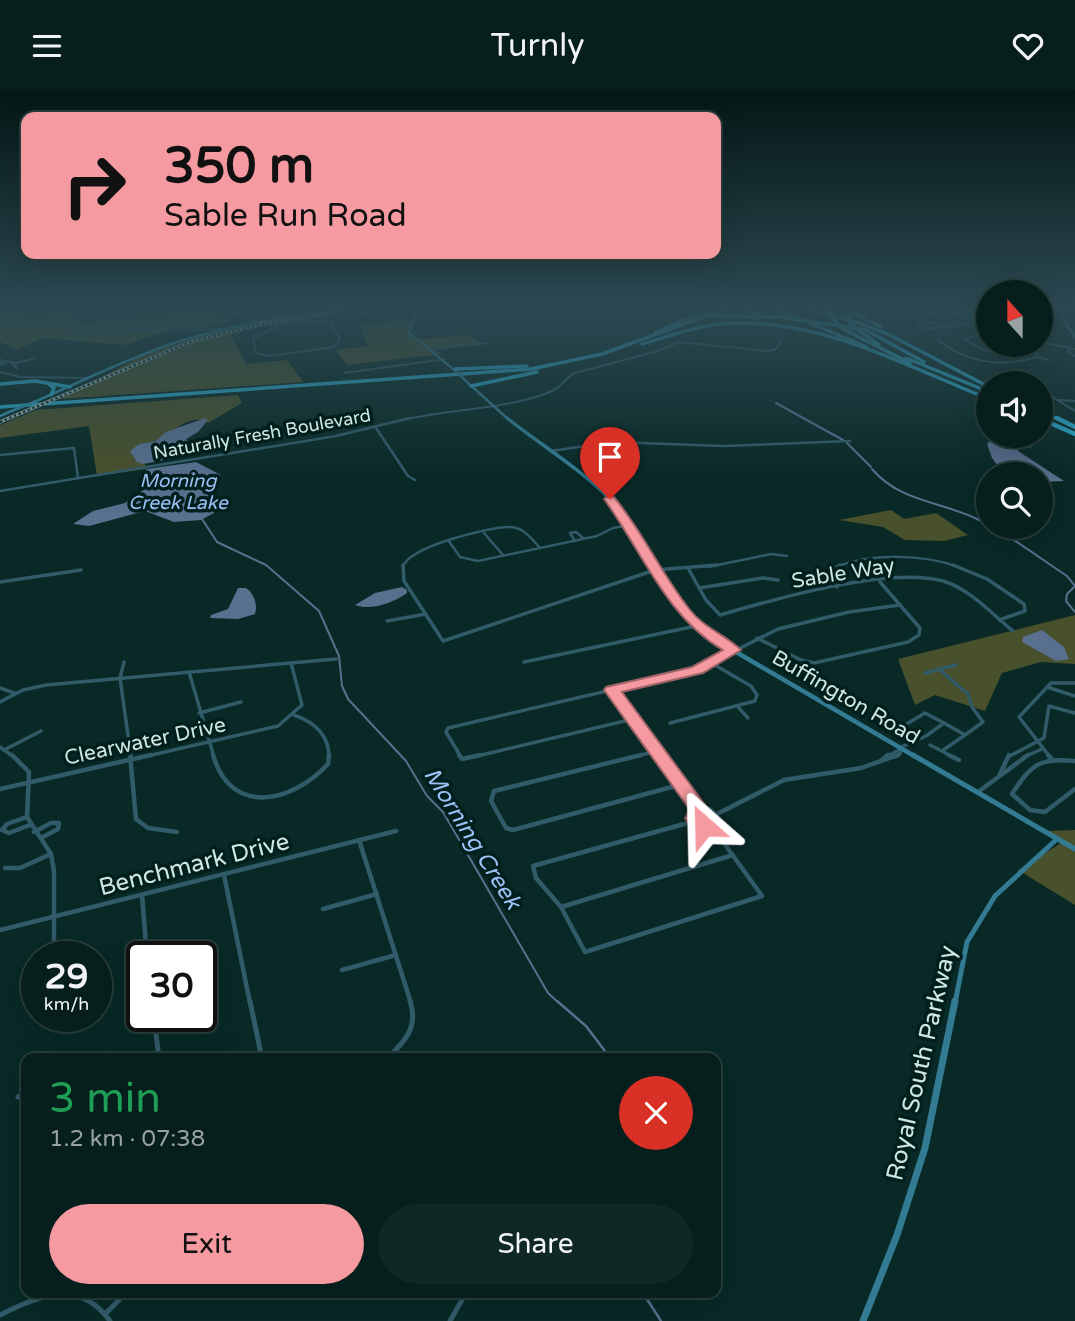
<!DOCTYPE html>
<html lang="en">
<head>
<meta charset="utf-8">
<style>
  :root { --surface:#061f1c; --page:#0f2725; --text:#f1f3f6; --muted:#98a2a3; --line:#273d3b; --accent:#f49aa0 }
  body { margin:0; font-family:"Varela Round",sans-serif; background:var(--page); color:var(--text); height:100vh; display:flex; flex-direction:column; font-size:26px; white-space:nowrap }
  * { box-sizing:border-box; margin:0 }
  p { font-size:23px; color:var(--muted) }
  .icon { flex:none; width:38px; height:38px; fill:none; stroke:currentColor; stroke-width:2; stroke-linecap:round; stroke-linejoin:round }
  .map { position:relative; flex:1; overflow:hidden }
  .details { position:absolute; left:21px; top:962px; width:700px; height:245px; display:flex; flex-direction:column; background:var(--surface); border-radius:14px; box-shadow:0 7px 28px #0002,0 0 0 2px var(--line) }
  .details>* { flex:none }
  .top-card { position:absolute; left:21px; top:21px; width:700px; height:147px; border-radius:14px; box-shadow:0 7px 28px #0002,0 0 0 2px var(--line); background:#f49aa0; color:#111; overflow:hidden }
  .needle { width:46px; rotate:339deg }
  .fabs { position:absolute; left:976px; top:189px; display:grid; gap:14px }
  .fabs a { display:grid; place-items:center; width:77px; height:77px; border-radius:50%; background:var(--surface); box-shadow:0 7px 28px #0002,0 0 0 2px var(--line); font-size:35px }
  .speed { position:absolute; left:21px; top:850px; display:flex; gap:14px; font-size:35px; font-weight:700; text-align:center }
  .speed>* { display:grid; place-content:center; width:91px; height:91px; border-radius:50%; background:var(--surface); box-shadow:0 7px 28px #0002,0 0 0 2px var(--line); line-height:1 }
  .speed small { font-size:18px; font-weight:400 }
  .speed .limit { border:4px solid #111; border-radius:10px; background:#fff; color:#111 }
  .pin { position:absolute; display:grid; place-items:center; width:60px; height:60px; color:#fff; margin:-72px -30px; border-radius:50% 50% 50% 0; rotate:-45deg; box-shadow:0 0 7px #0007 }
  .pin .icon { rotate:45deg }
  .me { position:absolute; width:77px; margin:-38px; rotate:335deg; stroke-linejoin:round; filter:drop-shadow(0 0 5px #0008) }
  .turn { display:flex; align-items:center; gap:24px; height:147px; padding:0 28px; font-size:32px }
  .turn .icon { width:91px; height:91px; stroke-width:2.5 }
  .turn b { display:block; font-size:49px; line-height:60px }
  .round { display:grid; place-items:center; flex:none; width:74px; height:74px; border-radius:37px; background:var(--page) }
  .headline { display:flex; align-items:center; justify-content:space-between; height:119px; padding:0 28px }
  h1 { font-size:42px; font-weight:600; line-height:52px; color:#1e9e55 }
  .primary-button { display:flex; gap:14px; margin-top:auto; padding:14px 28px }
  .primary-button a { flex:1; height:80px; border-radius:42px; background:var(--accent); color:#111; font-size:28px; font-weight:600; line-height:80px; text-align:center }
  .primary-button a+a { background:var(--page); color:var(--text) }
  header { display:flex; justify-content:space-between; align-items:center; height:91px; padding:0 28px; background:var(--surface); font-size:32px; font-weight:600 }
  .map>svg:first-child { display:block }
  .forest { fill:#48502c }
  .water { fill:#586f8e }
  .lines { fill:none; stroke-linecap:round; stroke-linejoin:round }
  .stream-far1 { stroke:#586f8e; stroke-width:2 }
  .stream { stroke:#586f8e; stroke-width:2.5 }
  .street-far4 { stroke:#325b6a; stroke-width:2 }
  .street-far3 { stroke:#325b6a; stroke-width:2.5 }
  .street-far2 { stroke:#325b6a; stroke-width:3.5 }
  .street-far1 { stroke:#325b6a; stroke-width:4.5 }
  .street { stroke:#325b6a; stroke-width:5 }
  .secondary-far4 { stroke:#337b92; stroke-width:2.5 }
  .secondary-far3 { stroke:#337b92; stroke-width:3.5 }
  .secondary-far2 { stroke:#337b92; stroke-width:4.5 }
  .secondary-far1 { stroke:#337b92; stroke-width:5 }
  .secondary { stroke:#337b92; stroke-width:7 }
  .primary { stroke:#3193b0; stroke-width:2.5 }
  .highway-far1 { stroke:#2ba8cc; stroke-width:3.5 }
  .highway { stroke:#2ba8cc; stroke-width:4.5 }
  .rail-casing { stroke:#9ab3b0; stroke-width:3.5 }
  .rail { stroke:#001f1d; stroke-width:2; stroke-dasharray:2.5; stroke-linecap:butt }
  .secondary-bridge { stroke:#337b92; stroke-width:2.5 }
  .primary-bridge { stroke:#3193b0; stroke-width:2.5 }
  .highway-bridge { stroke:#2ba8cc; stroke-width:3.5 }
  .route { fill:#f49aa0; stroke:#9f6468; stroke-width:2 }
  .labels { text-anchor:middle; stroke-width:7; stroke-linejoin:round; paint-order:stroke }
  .far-street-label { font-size:18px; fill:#d0e6e3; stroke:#001f1d }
  .far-water-label { font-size:19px; font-style:italic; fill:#9bc1f6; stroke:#001f1d }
  .street-label { font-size:21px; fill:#d0e6e3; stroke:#001f1d }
  .water-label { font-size:23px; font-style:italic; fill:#9bc1f6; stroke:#001f1d }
  .near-street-label { font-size:24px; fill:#d0e6e3; stroke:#001f1d }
</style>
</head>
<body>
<header><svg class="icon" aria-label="menu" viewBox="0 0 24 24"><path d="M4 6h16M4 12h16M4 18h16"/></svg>Turnly<svg class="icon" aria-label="heart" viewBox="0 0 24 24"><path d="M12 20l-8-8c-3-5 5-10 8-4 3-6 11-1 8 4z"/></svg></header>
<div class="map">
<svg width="1075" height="1230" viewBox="0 0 1075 1230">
  <rect width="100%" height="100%" fill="#082926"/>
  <g class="forest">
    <path d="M 0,215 L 24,215 L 24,225 L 73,221 L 76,232 L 201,220 L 233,229 L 209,236 L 180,236 L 125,254 L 43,247 L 17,258 L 0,251 Z"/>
    <path d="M 414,228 L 410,239 L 417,248 L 468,244 L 484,253 L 432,257 L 442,263 L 347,274 L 336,259 L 368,255 L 359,233 Z"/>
    <path d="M 228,237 L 246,273 L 287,269 L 303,291 L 61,308 L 149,261 Z"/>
    <path d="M 238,304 L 242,312 L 208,332 C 190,321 173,342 158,349 C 152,352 144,351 137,354 L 143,363 L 146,378 L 97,385 L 89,335 L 0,347 L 0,334 L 36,319 Z"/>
    <path d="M 891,419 L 904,428 L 936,422 L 968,444 L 944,450 L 905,449 L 883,436 L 839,429 Z"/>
    <path d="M 1075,524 L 1075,573 L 1041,571 L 1002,582 L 985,620 L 935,604 L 915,614 L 898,568 Z"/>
    <path d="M 1075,739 L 1075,814 L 1018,779 L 1061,752 L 1045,740 Z"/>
  </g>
  <g class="water">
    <path d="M 205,327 L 208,329 L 198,341 L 186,348 L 196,363 L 143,373 L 137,371 L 130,360 L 139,353 L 156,350 L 166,341 Z"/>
    <path d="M 995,345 C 1010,345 1021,346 1032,356 L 1018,358 L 1018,360 L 1064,390 L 1041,391 L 1041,383 L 1004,383 L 992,367 L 987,353 Z"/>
    <path d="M 196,371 L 221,384 L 205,392 L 215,408 L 214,422 L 201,429 L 174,431 L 145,420 L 89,435 L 73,433 L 93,420 L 125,412 L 146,397 L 146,378 Z"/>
    <path d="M 402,496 L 407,499 L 407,502 C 393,512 371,520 355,514 L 375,502 Z"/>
    <path d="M 238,497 L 246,497 C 254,502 258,514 255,523 L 238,528 L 210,527 L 211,524 L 228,518 Z"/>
    <path d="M 1042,539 L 1064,556 L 1069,568 L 1056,570 L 1022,551 L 1023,546 Z"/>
  </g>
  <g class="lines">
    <g class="stream-far1">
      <path d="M 0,232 L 12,235"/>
      <path d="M 776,312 L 843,349"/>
      <path d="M 847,352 L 871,376"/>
      <path d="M 872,378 C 901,412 942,410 979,429 C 1010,444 1038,466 1067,485 L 1075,495 L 1067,503 L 1066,510 L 1075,521"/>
      <path d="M 202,428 L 217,451 L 266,474 L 319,520 L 339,565 L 342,595 L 348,608 L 406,670 L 427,705 L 443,721 L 548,902 L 559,912"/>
    </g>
    <g class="stream">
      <path d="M 557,910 L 586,935 L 611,968"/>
      <path d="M 643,1202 L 661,1230"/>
    </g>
    <g class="street-far4">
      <path d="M 38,215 L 43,220 L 91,215"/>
      <path d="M 272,215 L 279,227"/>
      <path d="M 886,215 L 894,219"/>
      <path d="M 921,215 L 941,225"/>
      <path d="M 945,215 L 972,227 L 987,225 L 978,221"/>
      <path d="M 965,215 L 968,216"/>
      <path d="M 909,217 L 941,225"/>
      <path d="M 940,218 L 953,223 L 976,220"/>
      <path d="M 909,221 L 921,222"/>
      <path d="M 923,223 L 918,233 L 927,238 L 950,235"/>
      <path d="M 959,226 L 969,228"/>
      <path d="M 972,228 L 981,233 L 989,232"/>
      <path d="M 78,229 L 200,215"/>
      <path d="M 921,230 L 957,236"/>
      <path d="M 953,232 L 981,233"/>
      <path d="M 272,234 L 329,230 L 401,215"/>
      <path d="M 278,235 L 253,248 L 256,262 L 269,265 L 334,256 L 340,248 L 329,230"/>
      <path d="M 66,240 L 222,238"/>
      <path d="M 989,242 L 964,248 L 986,260 L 1036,259"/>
      <path d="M 938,249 C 968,272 1001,277 1037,266 L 1034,254"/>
      <path d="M 1041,251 L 1075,258"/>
      <path d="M 1071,257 L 1068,261 L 1075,265"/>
      <path d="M 433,258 L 487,252"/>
      <path d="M 1037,266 L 1049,269"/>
      <path d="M 0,269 L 16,272 L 35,267"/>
      <path d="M 0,272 L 5,272 L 0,274"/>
      <path d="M 12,272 L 17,277"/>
      <path d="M 0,281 L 20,286 L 87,287"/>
      <path d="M 344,282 L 445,268"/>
      <path d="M 1041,299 L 1075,320"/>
      <path d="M 1060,309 L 1075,310"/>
      <path d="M 403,329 C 447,318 515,318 554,299 C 562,295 566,286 575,282 L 658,260 L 678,251 L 768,260 L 776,258 L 782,249"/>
    </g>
    <g class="street-far3">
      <path d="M 376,337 L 408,385 L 415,389"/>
      <path d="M 551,360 L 613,351 L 724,355 L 850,350"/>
      <path d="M 0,364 L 74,357 L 78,387"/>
      <path d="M 0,400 L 336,345 L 410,327"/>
      <path d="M 484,442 L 503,464"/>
      <path d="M 448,449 L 460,466 L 478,470 L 597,445 L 613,437 L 630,434"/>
      <path d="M 575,450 L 570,442 L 576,441 L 583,447"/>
      <path d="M 403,476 C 408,456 488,436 509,436 C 524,436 531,447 540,457"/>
      <path d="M 708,476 L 771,463 L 787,465"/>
      <path d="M 836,476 C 870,462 924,463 958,476"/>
    </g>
    <g class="street-far2">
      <path d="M 403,474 L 404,490 L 443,550 L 655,479 L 717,474"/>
      <path d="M 953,474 L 987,488 L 1024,513 L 1025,520 L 999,529"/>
      <path d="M 689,479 L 706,509 L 720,524 C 775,508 889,475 943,490 C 970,498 992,523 1013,540"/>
      <path d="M 0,491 L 81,479"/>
      <path d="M 837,496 L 829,483 L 840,474"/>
      <path d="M 699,497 L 763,487 L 778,489"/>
      <path d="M 387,530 L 426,523"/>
      <path d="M 757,547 L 801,569 L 814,572 L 908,551 L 919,544 L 920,537 L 880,491"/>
      <path d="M 124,571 L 120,587 L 131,666"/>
      <path d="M 524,571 L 696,535"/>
      <path d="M 939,578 L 968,603 L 972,616 L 983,631 L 965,644 L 944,632"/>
      <path d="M 189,581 L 214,666"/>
      <path d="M 925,582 L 956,574"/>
      <path d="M 1047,596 L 1075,605"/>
      <path d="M 0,597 L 14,602"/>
      <path d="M 612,599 L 661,666"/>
      <path d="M 0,611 L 23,599 L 46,594 L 336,568"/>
      <path d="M 738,616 L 748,627"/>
      <path d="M 199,622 L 241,611"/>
      <path d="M 294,624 C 314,631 329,643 329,666"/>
      <path d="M 881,627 L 900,637 L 925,622 L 944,632 L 926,645 L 901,656 L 900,663 L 895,666"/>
      <path d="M 670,632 L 755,610 L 757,604 L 751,595 L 713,573"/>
      <path d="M 900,637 L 912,643"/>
      <path d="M 930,654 L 942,660"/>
      <path d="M 0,656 L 14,666"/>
      <path d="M 4,659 L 41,640"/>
      <path d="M 143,666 L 278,635 L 302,614 L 291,572"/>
      <path d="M 461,666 L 446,641 L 448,637 L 697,579 L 778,538 L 849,521 L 900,514"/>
      <path d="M 473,666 L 633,628"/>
      <path d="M 634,666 L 656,660"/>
      <path d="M 886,666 L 899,659"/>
      <path d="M 952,666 L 942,660 L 965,644"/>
      <path d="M 1008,666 L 1044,647 L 1049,615 L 1075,622"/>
      <path d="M 1024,666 L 1042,658"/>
      <path d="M 1050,666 L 1019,626 L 1051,592 L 1075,592"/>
    </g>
    <g class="street-far1">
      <path d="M 12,664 L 29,681 L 27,726 L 51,763 L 54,780 L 54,866"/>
      <path d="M 130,664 L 136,728 L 148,737 L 177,741"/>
      <path d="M 213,664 C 231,726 292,712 328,673 L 329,664"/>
      <path d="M 459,664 L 462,668 L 480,664"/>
      <path d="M 641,664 L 494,700 L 491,710 L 506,737 L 513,739 L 679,694"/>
      <path d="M 660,664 L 700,719"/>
      <path d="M 949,664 L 959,669"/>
      <path d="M 1048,664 L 1051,667"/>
      <path d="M 882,669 L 888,664"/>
      <path d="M 1075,670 C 1039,666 1031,674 1012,703 L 1030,719 L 1045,721 L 1075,698"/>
      <path d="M 1000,683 L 1009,664"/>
      <path d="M 0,698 L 151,664"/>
      <path d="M 978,701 L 1028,664"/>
      <circle cx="705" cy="727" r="10"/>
      <path d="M 715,724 L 784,689 L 861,677 L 898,664"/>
      <path d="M 27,726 L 7,733 L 2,739 L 9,742 L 30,734"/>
      <path d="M 695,730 L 533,775 L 536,787 L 561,816 L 585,861 L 762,805 L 711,734"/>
      <path d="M 34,741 L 51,732 L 59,732 L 58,738 L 41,747"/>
      <path d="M 359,749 L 411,912"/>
      <path d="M 5,777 L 20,777 L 51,763"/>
      <path d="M 224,784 L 250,912"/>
      <path d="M 142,804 L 147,866"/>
      <path d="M 561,816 L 733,764"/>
      <path d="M 323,818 L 377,803"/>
      <path d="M 0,839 L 396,740"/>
      <path d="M 342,879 L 396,864"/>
    </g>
    <g class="street">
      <path d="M 250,910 L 262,968"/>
      <path d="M 154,926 L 159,968"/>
      <path d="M 141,968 L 158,962"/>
      <path d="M 387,968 C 405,950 419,936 410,910"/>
      <path d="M 18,1006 L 26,1004"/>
      <path d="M 106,1222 L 126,1202"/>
      <path d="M 0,1224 C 39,1204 80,1188 110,1230"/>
      <path d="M 450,1230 L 466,1202"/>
    </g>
    <g class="secondary-far4">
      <path d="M 216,215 L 256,231"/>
      <path d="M 419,215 L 409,242 L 458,282"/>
      <path d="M 862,215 L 868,224"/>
      <path d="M 1054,215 L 1075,246"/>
      <path d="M 466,290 L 509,329"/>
    </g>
    <path class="secondary-far3" d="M 507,327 C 541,354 579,377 610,408 C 629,427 642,452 655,476"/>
    <path class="secondary-far2" d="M 654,474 L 678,514 L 707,544 L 916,666"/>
    <g class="secondary-far1">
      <path d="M 913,664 L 1075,758"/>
      <path d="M 955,912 L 967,851 L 995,805 L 1057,748"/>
    </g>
    <path class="secondary" d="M 863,1230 L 897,1144 L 925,1057 L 955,910"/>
    <g class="primary">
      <path d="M 34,311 C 80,291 126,268 174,252 C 234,233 297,224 359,215"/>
      <path d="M 0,325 L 9,321"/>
    </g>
    <g class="highway-far1">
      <path d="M 769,215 L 867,256"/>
      <path d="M 799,215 L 813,220"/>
      <path d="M 821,215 L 843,238 L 910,272"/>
      <path d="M 827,215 L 836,228"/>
      <path d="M 846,215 L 850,233 L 879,254"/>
      <path d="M 747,219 L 760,223 L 758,228"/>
      <path d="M 849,220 L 881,236"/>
      <path d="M 701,228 L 707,222 L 705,215"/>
      <path d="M 856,231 L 888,243 L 989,296"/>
      <path d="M 866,239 L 924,271"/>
      <path d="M 656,241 L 693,225"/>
      <path d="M 642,253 C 667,246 693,236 719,233 C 814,224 904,274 989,308"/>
      <path d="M 906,267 L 989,301"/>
      <path d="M 455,278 L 527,275"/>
      <path d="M 0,293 L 35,290 L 70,296"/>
      <path d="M 50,294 L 54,297 L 51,304"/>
      <path d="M 471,295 L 537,281"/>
      <path d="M 0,316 L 531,278 L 602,263 L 733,215"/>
      <path d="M 1041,320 L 1060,329"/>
      <path d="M 1041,328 L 1044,329"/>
    </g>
    <g class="highway">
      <path d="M 1057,327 L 1075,336"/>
      <path d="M 1041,328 L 1075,343"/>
    </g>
    <g class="rail-casing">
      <path id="rail" d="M 0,331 L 190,251 L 263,233 L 380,215"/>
    </g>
    <use href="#rail" class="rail"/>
    <path class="secondary-bridge" d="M 458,282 L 466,290"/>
    <path class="primary-bridge" d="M 9,321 L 34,311"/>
    <g class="highway-bridge">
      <path d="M 732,215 L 747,219"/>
      <path d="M 842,215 L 849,220"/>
      <path d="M 813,220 L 856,231"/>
      <path d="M 693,225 L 780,226 L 866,239"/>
    </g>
  </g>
  <linearGradient id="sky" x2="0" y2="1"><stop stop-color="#041715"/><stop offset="0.56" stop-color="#2c4952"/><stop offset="1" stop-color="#2c4952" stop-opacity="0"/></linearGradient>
  <rect width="1075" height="387" fill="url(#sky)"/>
  <path class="route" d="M 606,406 L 614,406 C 643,441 662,484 690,519 C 704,537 726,544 741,559 L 703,582 L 622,601 L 706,715 L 709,719 L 704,726 L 713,735 L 711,739 C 700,743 690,737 685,727 L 690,719 L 604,599 L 606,596 L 692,576 L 723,559 C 666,526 642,460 604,408 Z"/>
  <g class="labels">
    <g class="far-street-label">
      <text transform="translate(262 343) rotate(-10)" y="6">Naturally Fresh Boulevard</text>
    </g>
    <g class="far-water-label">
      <text x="178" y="396">Morning<tspan x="178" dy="22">Creek Lake</tspan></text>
    </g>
    <g class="street-label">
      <text transform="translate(843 482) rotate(-9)" y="7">Sable Way</text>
      <text transform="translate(846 606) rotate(30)" y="7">Buffington Road</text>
      <text transform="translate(145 650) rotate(-12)" y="7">Clearwater Drive</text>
    </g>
    <g class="water-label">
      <text transform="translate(473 747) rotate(58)" y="8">Morning Creek</text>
    </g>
    <g class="near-street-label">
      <text transform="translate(194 773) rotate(-14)" y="8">Benchmark Drive</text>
      <text transform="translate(921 972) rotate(-77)" y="8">Royal South Parkway</text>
    </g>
  </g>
</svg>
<div class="fabs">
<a><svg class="needle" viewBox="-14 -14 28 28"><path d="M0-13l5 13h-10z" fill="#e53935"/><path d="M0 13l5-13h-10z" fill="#98a2a3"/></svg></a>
<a><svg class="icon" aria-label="sound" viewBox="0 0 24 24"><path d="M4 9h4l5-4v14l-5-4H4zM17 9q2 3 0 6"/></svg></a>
<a><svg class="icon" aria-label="search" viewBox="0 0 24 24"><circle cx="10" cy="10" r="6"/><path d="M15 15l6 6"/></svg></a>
</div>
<div class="speed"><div>29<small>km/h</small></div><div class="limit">30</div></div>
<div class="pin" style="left:610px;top:408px;background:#d93025"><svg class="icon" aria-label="arrive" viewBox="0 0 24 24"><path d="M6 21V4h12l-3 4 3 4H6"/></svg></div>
<svg class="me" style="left:704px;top:735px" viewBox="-20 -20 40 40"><path d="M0-17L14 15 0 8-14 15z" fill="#f49aa0" stroke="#fff" stroke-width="4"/></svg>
<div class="top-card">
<div class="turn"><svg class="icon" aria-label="right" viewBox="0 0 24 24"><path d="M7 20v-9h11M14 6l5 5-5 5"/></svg><div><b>350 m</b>Sable Run Road</div></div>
</div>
<section class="details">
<div class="headline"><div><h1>3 min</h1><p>1.2 km · 07:38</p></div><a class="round" style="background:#d93025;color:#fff"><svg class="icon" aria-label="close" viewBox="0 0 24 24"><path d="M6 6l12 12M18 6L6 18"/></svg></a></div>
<div class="primary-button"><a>Exit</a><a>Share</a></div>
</section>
</div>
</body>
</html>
